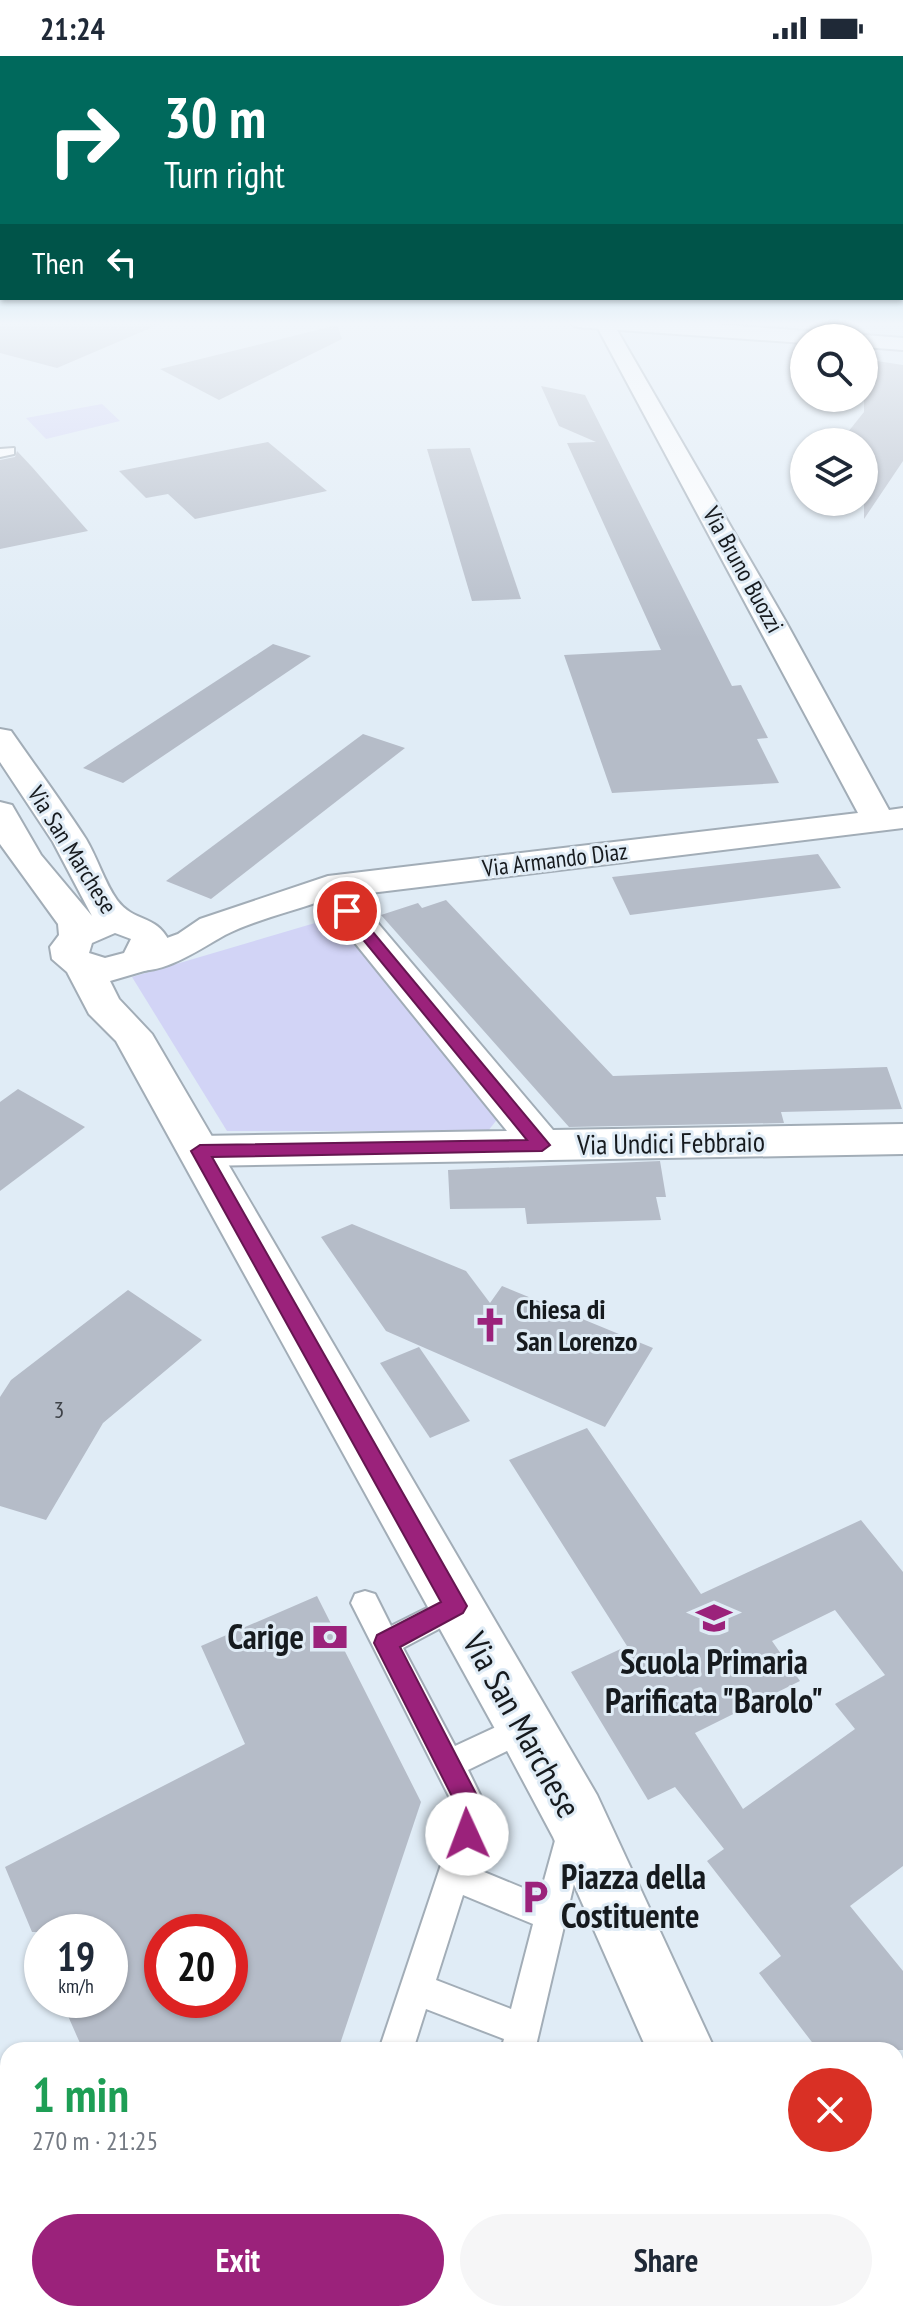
<!DOCTYPE html>
<html lang="en">
<head>
<meta charset="utf-8">
<style>
  :root { --surface:#fff; --page:#f6f6f7; --text:#1f2937; --muted:#747a83; --accent:#9b227b }
  body { margin:0; font-family:"PT Sans Narrow",sans-serif; background:var(--page); color:var(--text); height:100vh; display:flex; flex-direction:column; font-size:30px; white-space:nowrap }
  * { box-sizing:border-box; margin:0 }
  p { font-size:26px; color:var(--muted) }
  .icon { flex:none; width:44px; height:44px; fill:none; stroke:currentColor; stroke-width:2; stroke-linecap:round; stroke-linejoin:round }
  .map { position:relative; flex:1; overflow:hidden }
  .drawer { position:absolute; left:0px; top:1986px; width:904px; height:280px; display:flex; flex-direction:column; background:var(--surface); border-radius:24px 24px 0 0; box-shadow:0 2px 6px #0004 }
  .drawer>* { flex:none }
  .top-card { position:absolute; left:0px; top:0px; width:904px; height:244px; box-shadow:0 2px 6px #0004; background:#00695c; color:#fff; overflow:hidden }
  .tools { position:absolute; left:790px; top:268px; display:grid; gap:16px }
  .tools a { display:grid; place-items:center; width:88px; height:88px; border-radius:50%; background:var(--surface); box-shadow:0 2px 6px #0004; font-size:40px }
  .speed { position:absolute; left:24px; top:1858px; display:flex; gap:16px; font-size:40px; font-weight:700; text-align:center }
  .speed>* { display:grid; place-content:center; width:104px; height:104px; border-radius:50%; background:var(--surface); box-shadow:0 2px 6px #0004; line-height:1 }
  .speed small { font-size:20px; font-weight:400 }
  .speed .limit { border:12px solid #d22; background:#fff; color:#111 }
  .pin { position:absolute; display:grid; place-items:center; width:68px; height:68px; color:#fff; margin:-34px; border:4px solid #fff; border-radius:50%; box-shadow:0 2px 8px #0007 }
  .me { position:absolute; width:88px; margin:-44px; rotate:358deg; stroke-linejoin:round; filter:drop-shadow(0 0 6px #0008) }
  .turn { display:flex; align-items:center; gap:28px; height:168px; padding:0 32px; font-size:36px }
  .turn .icon { width:104px; height:104px; stroke-width:2.5 }
  .turn b { display:block; font-size:56px; line-height:68px }
  .then { display:flex; align-items:center; height:76px; padding:0 32px; background:#0003; gap:16px; font-size:30px }
  .round { display:grid; place-items:center; flex:none; width:84px; height:84px; border-radius:42px; background:var(--page) }
  .summary { display:flex; align-items:center; justify-content:space-between; height:136px; padding:0 32px }
  h1 { font-size:48px; font-weight:600; line-height:60px; color:#1e9e55 }
  .button { display:flex; gap:16px; margin-top:auto; padding:16px 32px }
  .button a { flex:1; height:92px; border-radius:48px; background:var(--accent); color:#fff; font-size:32px; font-weight:600; line-height:92px; text-align:center }
  .button a+a { background:var(--page); color:var(--text) }
  .status { display:flex; justify-content:space-between; align-items:center; height:56px; padding:0 40px; background:var(--surface); direction:ltr }
  .status svg { height:22px; fill:currentColor }
  .map>svg:first-child { display:block }
  .green { fill:#d2d4f6 }
  .building { fill:#b5bcc8; fill-rule:evenodd }
  .lines { fill:none; stroke-linecap:round; stroke-linejoin:round }
  .service-casing { stroke:#a2adb7; stroke-width:4 }
  .minor-casing { stroke:#a2adb7; stroke-width:4 }
  .tertiary-casing { stroke:#a2adb7; stroke-width:4 }
  .service { fill:#fff; fill-rule:evenodd }
  .minor { fill:#fff; fill-rule:evenodd }
  .tertiary { fill:#fff; fill-rule:evenodd }
  .route { fill:#9b227b; stroke:#651650; stroke-width:2 }
  .labels { text-anchor:middle; stroke-width:6; stroke-linejoin:round; paint-order:stroke }
  .far-street-label { font-size:24px; fill:#161a1e; stroke:#e0ecf6 }
  .number-label { font-size:24px; fill:#3e4248 }
  .street-label { font-size:28px; fill:#161a1e; stroke:#e0ecf6 }
  .poi-label { font-size:28px; font-weight:bold; fill:#161a1e; stroke:#e0ecf6; text-anchor:start }
  .near-poi-label { font-size:34px; font-weight:bold; fill:#161a1e; stroke:#e0ecf6; text-anchor:end }
  .near-street-label { font-size:34px; fill:#161a1e; stroke:#e0ecf6 }
</style>
</head>
<body>
<div class="status"><b>21:24</b><svg viewBox="0 0 49 12"><path d="M0 12V9h3v3zM5 12V6h3v6zM10 12V3h3v9zM15 12V0h3v12zM26 1h20v11H26zM47 4h2v5h-2z"/></svg></div>
<div class="map">
<svg width="903" height="2266" viewBox="0 0 903 2266">
  <rect width="100%" height="100%" fill="#e0ecf6"/>
  <g class="green">
    <path d="M 102,348 L 120,365 L 46,383 L 26,362 Z"/>
    <path d="M 332,862 L 506,1052 L 488,1075 L 227,1075 L 132,921 Z"/>
  </g>
  <g class="building">
    <path d="M 0,265 L 167,265 L 57,312 L 0,297 Z"/>
    <path d="M 337,269 L 342,283 L 219,344 L 160,313 Z"/>
    <path d="M 864,303 L 903,309 L 903,405 L 864,463 L 864,386 L 840,386 L 864,356 Z"/>
    <path d="M 541,330 L 585,339 L 732,630 L 741,629 L 768,682 L 757,683 L 779,727 L 612,737 L 564,599 L 661,594 L 567,387 L 596,386 L 559,370 Z"/>
    <path d="M 268,386 L 327,435 L 195,463 L 168,438 L 146,442 L 119,415 Z"/>
    <path d="M 470,392 L 521,543 L 472,545 L 427,393 Z"/>
    <path d="M 17,395 L 32,411 L 88,475 L 0,493 L 0,404 L 15,401 Z"/>
    <path d="M 273,588 L 311,600 L 123,727 L 83,712 Z"/>
    <path d="M 363,678 L 405,692 L 211,843 L 166,825 Z"/>
    <path d="M 818,798 L 841,832 L 630,859 L 612,821 Z"/>
    <path d="M 446,844 L 613,1020 L 887,1011 L 902,1053 L 781,1056 L 784,1067 L 569,1071 L 381,859 L 418,847 L 422,852 Z"/>
    <path d="M 18,1033 L 85,1071 L 0,1135 L 0,1046 Z"/>
    <path d="M 660,1105 L 666,1141 L 656,1141 L 661,1164 L 527,1168 L 525,1152 L 450,1153 L 448,1114 Z"/>
    <path d="M 352,1168 L 466,1215 L 490,1247 L 502,1230 L 653,1292 L 605,1371 L 386,1275 L 321,1181 Z"/>
    <path d="M 128,1234 L 202,1284 L 103,1367 L 46,1464 L 0,1450 L 0,1341 L 11,1324 Z"/>
    <path d="M 419,1291 L 470,1365 L 430,1382 L 380,1307 Z"/>
    <path d="M 587,1372 L 701,1538 L 861,1464 L 903,1516 L 903,1810 L 850,1850 L 903,1915 L 903,1994 L 818,1994 L 759,1917 L 781,1900 L 707,1805 L 724,1793 L 675,1731 L 648,1744 L 571,1616 L 627,1590 L 509,1404 ZM 835,1554 L 885,1619 L 835,1648 L 855,1673 L 743,1753 L 695,1677 L 800,1625 L 772,1585 Z"/>
    <path d="M 317,1540 L 421,1746 L 338,1994 L 83,1994 L 61,1944 L 110,1944 L 110,1876 L 32,1876 L 5,1811 L 245,1688 L 201,1590 ZM 162,1876 L 230,1876 L 230,1944 L 162,1944 Z"/>
  </g>
  <g class="lines">
    <g class="service-casing">
      <g id="service">
        <path d="M 14,392 L 14,398 L 0,401 L 0,393 Z"/>
        <path d="M 365,1535 L 375,1538 L 391,1570 L 455,1538 L 465,1541 L 469,1550 L 465,1559 L 403,1592 L 455,1690 L 526,1657 L 536,1661 L 541,1671 L 536,1681 L 468,1714 L 489,1757 L 472,1811 L 540,1839 L 559,1770 L 570,1766 L 581,1770 L 585,1781 L 535,1994 L 501,1994 L 504,1983 L 426,1953 L 413,1994 L 379,1994 L 458,1758 L 351,1547 L 355,1538 ZM 463,1839 L 533,1868 L 511,1953 L 436,1924 Z"/>
        <path d="M 624,2258 L 662,2258 L 666,2266 L 628,2266 Z"/>
      </g>
    </g>
    <g class="minor-casing">
      <g id="minor">
        <path d="M 594,265 L 613,267 L 786,566 L 889,754 L 903,752 L 903,772 L 354,839 L 553,1074 L 903,1068 L 903,1098 L 200,1110 L 185,1105 L 179,1095 L 185,1085 L 200,1080 L 507,1075 L 321,845 C 290,856 254,864 225,879 C 196,895 160,922 126,913 L 120,905 L 126,897 L 178,878 L 200,863 L 328,820 L 858,757 Z"/>
        <rect x="0" y="2165" width="8" height="74"/>
        <path d="M 62,2258 L 142,2258 L 146,2266 L 65,2266 Z"/>
      </g>
    </g>
    <g class="tertiary-casing">
      <g id="tertiary">
        <path d="M 567,265 L 667,265 L 823,276 L 833,282 L 804,282 L 804,287 L 577,271 Z"/>
        <path d="M 864,279 L 903,282 L 903,294 L 864,291 L 864,282 L 856,282 Z"/>
        <path d="M 0,673 L 11,675 C 36,711 62,746 86,783 C 98,803 104,826 117,844 C 134,867 156,858 169,885 L 151,913 L 110,925 L 119,943 L 152,978 L 597,1739 L 715,1994 L 647,1994 L 553,1781 L 505,1691 L 116,985 L 89,958 L 67,916 L 52,903 L 50,891 L 59,879 L 58,868 L 0,788 L 0,746 L 12,749 L 41,799 L 92,860 L 53,786 L 0,706 ZM 115,877 L 131,883 L 124,897 L 105,902 L 89,897 L 92,887 Z"/>
        <path d="M 903,2120 L 903,2193 L 896,2196 L 896,2123 Z"/>
        <path d="M 734,2258 L 884,2258 L 881,2266 L 737,2266 Z"/>
      </g>
    </g>
    <use href="#service" class="service"/>
    <use href="#minor" class="minor"/>
    <use href="#tertiary" class="tertiary"/>
  </g>
  <linearGradient id="sky" x2="0" y2="1"><stop stop-color="#51b1d5"/><stop offset="0.46" stop-color="#f1f6fb"/><stop offset="1" stop-color="#f1f6fb" stop-opacity="0"/></linearGradient>
  <rect width="903" height="582" fill="url(#sky)"/>
  <path class="route" d="M 342,852 L 353,852 L 550,1089 L 542,1095 L 212,1101 L 467,1550 L 463,1557 L 400,1591 L 486,1757 L 476,1787 L 467,1790 L 458,1787 L 454,1778 L 461,1758 L 374,1587 L 377,1579 L 441,1546 L 191,1095 L 200,1089 L 527,1084 L 342,858 Z"/>
  <defs>
    <g id="church-bare" transform="scale(2.76)"><path d="M-1.2-6h2.4v3.5h3.3v2.4h-3.3V6h-2.4V-.1h-3.3v-2.4h3.3Z" fill="#9b227b" stroke="#e0ecf6" stroke-width="2.5" paint-order="stroke"/></g>
    <g id="school-bare" transform="scale(2.76)"><path d="M0-5L7-2L0 1L-7-2ZM-4 1L0 2.5L4 1V4Q0 6-4 4Z" fill="#9b227b" stroke="#e0ecf6" stroke-width="2.5" paint-order="stroke"/></g>
    <g id="bank-bare" transform="scale(2.76)"><path d="M-6-4H6V4H-6ZM0-2.3a2.3 2.3 0 1 0 0 4.6a2.3 2.3 0 1 0 0-4.6Z" fill="#9b227b" stroke="#e0ecf6" stroke-width="2.5" paint-order="stroke"/></g>
    <g id="parking-bare" transform="scale(2.76)"><path d="M-3.5-5.5H1a3.5 3.5 0 0 1 0 7H-1V5.5H-3.5ZM-1-3.4V-.6H.8a1.4 1.4 0 0 0 0-2.8Z" fill="#9b227b" stroke="#e0ecf6" stroke-width="2.5" paint-order="stroke"/></g>
  </defs>
  <g fill-rule="evenodd">
    <use href="#church-bare" x="490" y="1269"/>
    <use href="#school-bare" x="714" y="1562"/>
    <use href="#bank-bare" x="330" y="1581"/>
    <use href="#parking-bare" x="535" y="1841"/>
  </g>
  <g class="labels">
    <g class="far-street-label">
      <text transform="translate(743 514) rotate(61)" y="8">Via Bruno Buozzi</text>
      <text transform="translate(72 794) rotate(58)" y="8">Via San Marchese</text>
      <text transform="translate(555 804) rotate(-7)" y="8">Via Armando Diaz</text>
    </g>
    <g class="number-label">
      <text x="59" y="1362">3</text>
    </g>
    <g class="street-label">
      <text transform="translate(671 1087) rotate(-1)" y="10">Via Undici Febbraio</text>
    </g>
    <g class="poi-label">
      <text x="516" y="1263">Chiesa di<tspan x="516" dy="32">San Lorenzo</tspan></text>
    </g>
    <g class="near-poi-label">
      <text x="304" y="1593">Carige</text>
      <text x="714" y="1618" text-anchor="middle">Scuola Primaria<tspan x="714" dy="39">Parificata "Barolo"</tspan></text>
      <text x="561" y="1833" text-anchor="start">Piazza della<tspan x="561" dy="39">Costituente</tspan></text>
    </g>
    <g class="near-street-label">
      <text transform="translate(522 1669) rotate(61)" y="12">Via San Marchese</text>
    </g>
  </g>
</svg>
<div class="tools">
<a><svg class="icon" aria-label="search" viewBox="0 0 24 24"><circle cx="10" cy="10" r="6"/><path d="M15 15l6 6"/></svg></a>
<a><svg class="icon" aria-label="layers" viewBox="0 0 24 24"><path d="M12 4l9 5-9 5-9-5zM3 14l9 5 9-5"/></svg></a>
</div>
<div class="speed"><div>19<small>km/h</small></div><div class="limit">20</div></div>
<div class="pin" style="left:347px;top:855px;background:#d93025"><svg class="icon" aria-label="arrive" viewBox="0 0 24 24"><path d="M6 21V4h12l-3 4 3 4H6"/></svg></div>
<svg class="me" style="left:467px;top:1778px" viewBox="-20 -20 40 40"><circle r="19" fill="#fff"/><path d="M0-13L10 11 0 6-10 11z" fill="#9b227b"/></svg>
<div class="top-card">
<div class="turn"><svg class="icon" aria-label="right" viewBox="0 0 24 24"><path d="M7 20v-9h11M14 6l5 5-5 5"/></svg><div><b>30 m</b>Turn right</div></div>
<div class="then">Then<svg class="icon" aria-label="left" viewBox="0 0 24 24"><path d="M17 20v-9H6M10 6l-5 5 5 5"/></svg></div>
</div>
<section class="drawer">
<div class="summary"><div><h1>1 min</h1><p>270 m · 21:25</p></div><a class="round" style="background:#d93025;color:#fff"><svg class="icon" aria-label="close" viewBox="0 0 24 24"><path d="M6 6l12 12M18 6L6 18"/></svg></a></div>
<div class="button"><a>Exit</a><a>Share</a></div>
</section>
</div>
</body>
</html>
